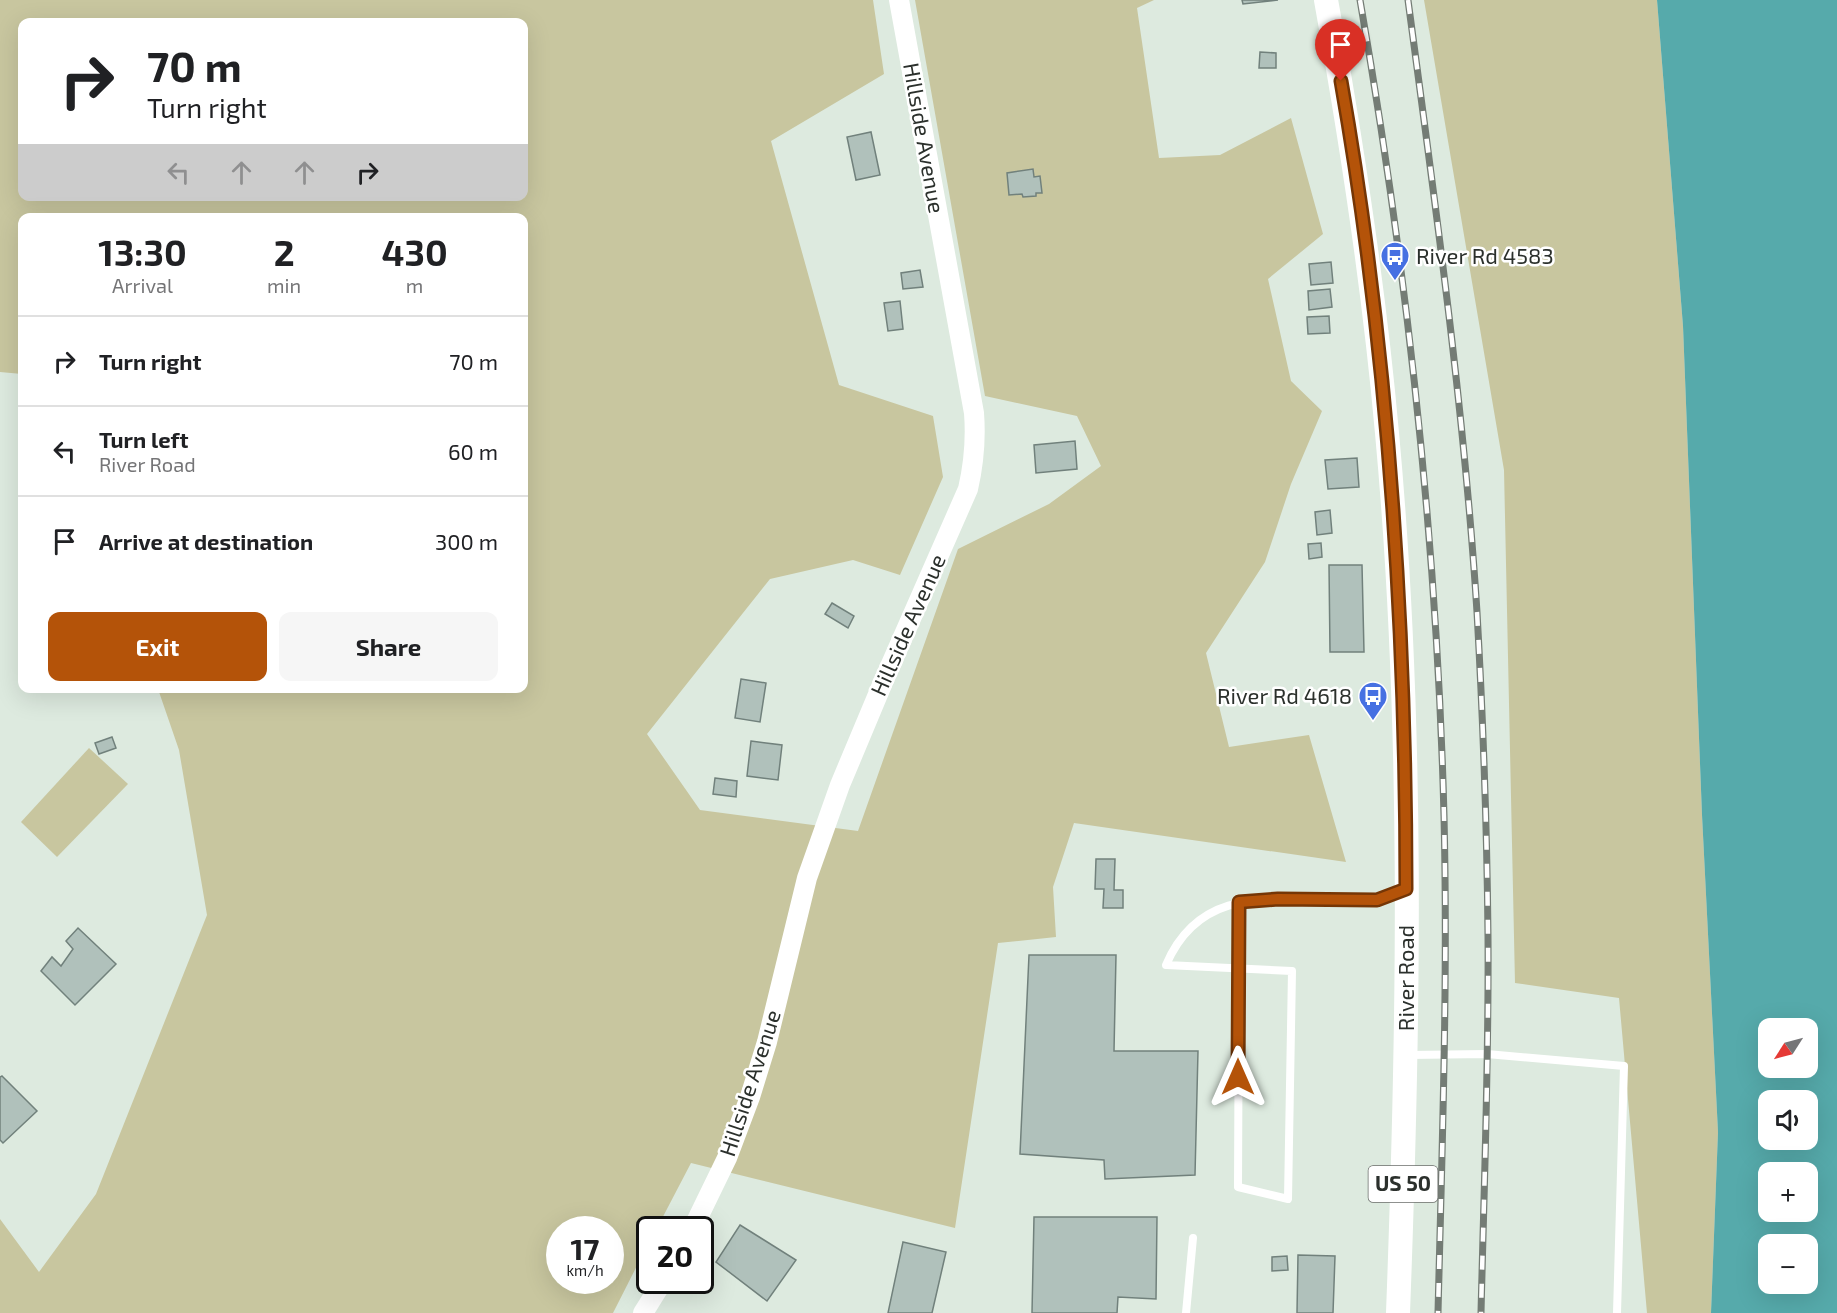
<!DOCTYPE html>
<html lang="en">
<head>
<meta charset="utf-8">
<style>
  :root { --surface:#fff; --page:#f6f6f6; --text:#202124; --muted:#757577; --line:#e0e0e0; --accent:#b45309 }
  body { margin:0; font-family:"Exo 2",sans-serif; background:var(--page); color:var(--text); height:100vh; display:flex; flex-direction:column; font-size:22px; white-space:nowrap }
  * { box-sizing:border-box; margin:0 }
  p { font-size:20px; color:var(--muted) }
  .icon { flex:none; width:33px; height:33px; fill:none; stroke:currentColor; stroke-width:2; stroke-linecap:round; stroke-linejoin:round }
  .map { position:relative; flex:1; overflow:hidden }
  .details { position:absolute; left:18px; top:213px; width:510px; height:480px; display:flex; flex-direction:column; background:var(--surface); border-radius:12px; box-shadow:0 6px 24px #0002 }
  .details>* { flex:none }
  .top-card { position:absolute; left:18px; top:18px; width:510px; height:183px; border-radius:12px; box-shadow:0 6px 24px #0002; background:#fff; color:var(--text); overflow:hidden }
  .needle { width:39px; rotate:234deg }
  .fabs { position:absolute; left:1758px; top:1018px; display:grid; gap:12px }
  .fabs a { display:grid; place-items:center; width:60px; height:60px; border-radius:12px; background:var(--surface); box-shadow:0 6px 24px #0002; font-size:30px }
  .speed { position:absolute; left:546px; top:1216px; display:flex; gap:12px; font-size:30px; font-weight:700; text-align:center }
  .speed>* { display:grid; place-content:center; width:78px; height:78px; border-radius:50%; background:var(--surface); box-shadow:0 6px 24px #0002; line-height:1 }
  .speed small { font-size:15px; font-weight:400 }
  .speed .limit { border:3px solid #111; border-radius:9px; background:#fff; color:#111 }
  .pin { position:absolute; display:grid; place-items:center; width:51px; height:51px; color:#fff; margin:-62px -26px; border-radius:50% 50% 50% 0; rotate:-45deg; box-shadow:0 0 6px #0007 }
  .pin .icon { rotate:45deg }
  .me { position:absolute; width:66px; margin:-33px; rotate:0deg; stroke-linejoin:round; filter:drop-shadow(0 0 4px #0008) }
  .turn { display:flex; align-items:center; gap:21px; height:126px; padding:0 30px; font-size:27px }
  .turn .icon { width:78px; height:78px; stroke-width:2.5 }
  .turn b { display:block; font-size:42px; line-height:51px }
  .lanes { display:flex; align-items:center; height:57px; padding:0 30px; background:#0003; justify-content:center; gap:30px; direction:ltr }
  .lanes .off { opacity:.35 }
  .eta { display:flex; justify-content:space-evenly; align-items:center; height:102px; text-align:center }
  .eta b { font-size:36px; font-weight:700; line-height:42px }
  .action { display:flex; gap:12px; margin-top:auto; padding:12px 30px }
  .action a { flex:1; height:69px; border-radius:12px; background:var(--accent); color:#fff; font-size:24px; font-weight:700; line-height:69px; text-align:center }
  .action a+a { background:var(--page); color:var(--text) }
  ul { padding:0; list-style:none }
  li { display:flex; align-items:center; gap:18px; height:90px; padding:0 30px; border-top:2px solid var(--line) }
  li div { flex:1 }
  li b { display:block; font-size:22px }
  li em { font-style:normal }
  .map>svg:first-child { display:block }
  .green { fill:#c8c69f; fill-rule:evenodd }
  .water { fill:#56aaab; fill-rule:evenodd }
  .building { fill:#b0c1bb; stroke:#71817c; stroke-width:1.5 }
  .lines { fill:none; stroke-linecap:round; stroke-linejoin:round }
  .service { stroke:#fff; stroke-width:8 }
  .tertiary { stroke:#fff; stroke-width:20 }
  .primary { stroke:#fff; stroke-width:24 }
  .rail-casing { stroke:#747c75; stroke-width:7 }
  .rail { stroke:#fff; stroke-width:4.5; stroke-dasharray:14; stroke-linecap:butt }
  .route-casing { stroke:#753606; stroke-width:15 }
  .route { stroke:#b45309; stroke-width:10 }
  .labels { text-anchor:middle; stroke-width:5; stroke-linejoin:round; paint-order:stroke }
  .shield { fill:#fff; stroke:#6b6e6b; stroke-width:1.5 }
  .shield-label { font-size:21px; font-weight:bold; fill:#2b302c }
  .street-label { font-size:22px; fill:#2b302c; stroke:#fff }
  .poi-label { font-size:22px; fill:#2b302c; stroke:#fff; text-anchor:start }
</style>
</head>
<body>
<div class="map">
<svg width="1837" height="1313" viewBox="0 0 1837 1313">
  <rect width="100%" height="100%" fill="#ddeadf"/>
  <g class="green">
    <path d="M 0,0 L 873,0 L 884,74 L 771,141 L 839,385 L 933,416 L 943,477 L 900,575 L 853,560 L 770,579 L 647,734 L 700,810 L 858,831 L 958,549 L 1049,504 L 1101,466 L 1077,416 L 985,396 L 915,0 L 1154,0 L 1137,8 L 1159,158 L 1220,155 L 1291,118 L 1323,234 L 1268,279 L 1291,381 L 1322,411 L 1291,484 L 1265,562 L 1206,653 L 1229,747 L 1309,735 L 1346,862 L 1074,823 L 1053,887 L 1056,937 L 998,943 L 955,1228 L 691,1163 L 656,1230 L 650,1230 L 649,1242 L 613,1313 L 0,1313 L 0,1219 L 39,1272 L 96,1194 L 207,915 L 179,750 L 158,689 L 524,688 L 524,218 L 22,218 L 22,374 L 0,372 ZM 22,22 L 524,22 L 524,196 L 22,196 ZM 560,1230 L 610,1230 L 610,1281 L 560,1281 Z"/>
    <path d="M 1424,0 L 1657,0 L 1683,326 L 1702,815 L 1718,1132 L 1711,1313 L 1647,1313 L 1619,998 L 1515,983 L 1504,470 Z"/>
    <path d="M 89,748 L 128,784 L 57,857 L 21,822 Z"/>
  </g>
  <path class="water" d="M 1657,0 L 1837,0 L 1837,1313 L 1711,1313 L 1718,1132 L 1702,815 L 1683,326 ZM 1768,1029 L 1808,1029 L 1808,1068 L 1768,1068 ZM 1768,1101 L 1808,1101 L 1808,1140 L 1768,1140 ZM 1768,1173 L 1808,1173 L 1808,1212 L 1768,1212 ZM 1768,1245 L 1808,1245 L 1808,1284 L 1768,1284 Z"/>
  <g class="building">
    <path d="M 1242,0 L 1278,0 L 1243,4 Z"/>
    <path d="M 1260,52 L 1276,53 L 1276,68 L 1259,68 Z"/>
    <path d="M 871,132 L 880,175 L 856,180 L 847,137 Z"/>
    <path d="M 1033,169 L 1034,177 L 1040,176 L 1042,193 L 1036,193 L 1036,196 L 1023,197 L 1022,194 L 1009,195 L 1007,173 Z"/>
    <path d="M 1331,262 L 1333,283 L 1311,285 L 1309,264 Z"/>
    <path d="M 920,270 L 923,287 L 903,289 L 901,273 Z"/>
    <path d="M 1330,289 L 1332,307 L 1309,310 L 1308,291 Z"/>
    <path d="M 900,301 L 903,329 L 888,331 L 884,303 Z"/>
    <path d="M 1329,316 L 1330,333 L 1308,334 L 1307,317 Z"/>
    <path d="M 1075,441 L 1077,469 L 1036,473 L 1034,445 Z"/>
    <path d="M 1357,458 L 1359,487 L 1328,489 L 1325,460 Z"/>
    <path d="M 1330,510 L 1332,533 L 1317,535 L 1315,512 Z"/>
    <path d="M 1321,543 L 1322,557 L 1309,559 L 1308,544 Z"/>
    <path d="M 1329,565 L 1362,565 L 1364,652 L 1330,652 Z"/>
    <path d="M 832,603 L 854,616 L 848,628 L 825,614 Z"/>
    <path d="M 741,679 L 766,683 L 760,722 L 735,718 Z"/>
    <path d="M 112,737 L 116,748 L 99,754 L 95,743 Z"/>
    <path d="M 751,741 L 782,745 L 778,780 L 747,776 Z"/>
    <path d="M 715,778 L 737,781 L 736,797 L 713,794 Z"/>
    <path d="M 1096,859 L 1115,859 L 1114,890 L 1123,890 L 1123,908 L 1103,908 L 1104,889 L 1095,889 Z"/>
    <path d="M 78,928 L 116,964 L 75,1005 L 41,971 L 52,957 L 61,966 L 73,949 L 66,941 Z"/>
    <path d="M 1029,955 L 1116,955 L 1114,1051 L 1198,1051 L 1195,1175 L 1105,1179 L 1104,1160 L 1020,1154 Z"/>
    <path d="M 2,1076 L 37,1111 L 3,1143 L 0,1140 L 0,1077 Z"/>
    <path d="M 1034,1217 L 1157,1217 L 1156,1299 L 1118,1297 L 1117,1313 L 1032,1313 Z"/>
    <path d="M 740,1225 L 796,1260 L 767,1301 L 716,1262 Z"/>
    <path d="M 903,1242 L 946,1252 L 932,1313 L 888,1313 Z"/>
    <path d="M 1298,1255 L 1335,1256 L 1333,1313 L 1297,1313 Z"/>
    <path d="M 1287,1256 L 1288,1270 L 1272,1271 L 1272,1257 Z"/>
  </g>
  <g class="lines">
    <g class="service">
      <path d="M 1239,902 L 1239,967 L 1238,1187 L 1288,1199 L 1292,971 L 1166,965 C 1199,888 1267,899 1337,900 C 1350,900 1366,903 1378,900 C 1387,898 1396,893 1404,890"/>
      <path d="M 1408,1055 L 1487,1054 L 1624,1066 L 1617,1313"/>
      <path d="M 1186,1313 L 1193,1238"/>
    </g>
    <g class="tertiary">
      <path d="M 692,1230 L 727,1158 L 750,1097 L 767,1042 L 807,878 L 840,785 L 884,680 L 968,489 C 974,463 976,439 974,413 L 899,0"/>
      <path d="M 643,1313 L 663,1281"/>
    </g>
    <path class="primary" d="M 1326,0 C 1352,144 1374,287 1387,433 C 1414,725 1409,1020 1398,1313"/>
    <g class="rail-casing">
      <g id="rail">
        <path d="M 1360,0 C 1407,270 1437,542 1444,816 C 1448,982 1442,1148 1438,1313"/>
        <path d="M 1408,0 C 1435,203 1464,407 1477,612 C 1483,719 1487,828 1488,936 C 1489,1061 1484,1187 1481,1313"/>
      </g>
    </g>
    <use href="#rail" class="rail"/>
  </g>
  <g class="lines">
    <g class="route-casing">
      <path id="route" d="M 1238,1077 L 1239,902 L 1278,899 L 1377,900 L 1406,889 C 1406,619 1388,348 1341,81"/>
    </g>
    <use href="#route" class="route"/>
  </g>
  <defs>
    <g id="bus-pin" transform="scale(1.5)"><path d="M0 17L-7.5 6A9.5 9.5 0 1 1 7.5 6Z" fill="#4670e2" stroke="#fff"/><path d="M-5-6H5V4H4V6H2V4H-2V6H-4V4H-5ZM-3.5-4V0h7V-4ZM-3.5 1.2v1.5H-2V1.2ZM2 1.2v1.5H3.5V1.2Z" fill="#fff"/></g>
  </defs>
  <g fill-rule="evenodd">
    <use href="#bus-pin" x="1395" y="256"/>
    <use href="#bus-pin" x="1373" y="696"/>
  </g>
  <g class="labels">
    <rect class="shield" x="1368.5" y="1166" width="69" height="36" rx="4.5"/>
    <g class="shield-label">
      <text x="1403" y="1191">US 50</text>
    </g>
    <g class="street-label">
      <text transform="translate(924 138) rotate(80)" y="8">Hillside Avenue</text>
      <text transform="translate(908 625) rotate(-66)" y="8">Hillside Avenue</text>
      <text transform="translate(1406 978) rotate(-90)" y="8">River Road</text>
      <text transform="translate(750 1083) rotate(-72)" y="8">Hillside Avenue</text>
    </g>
    <g class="poi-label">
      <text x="1416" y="264">River Rd 4583</text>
      <text x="1352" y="704" text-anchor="end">River Rd 4618</text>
    </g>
  </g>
</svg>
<div class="fabs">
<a><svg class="needle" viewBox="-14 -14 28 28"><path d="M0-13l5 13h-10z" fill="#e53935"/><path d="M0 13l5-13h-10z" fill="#757577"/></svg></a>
<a><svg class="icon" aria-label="sound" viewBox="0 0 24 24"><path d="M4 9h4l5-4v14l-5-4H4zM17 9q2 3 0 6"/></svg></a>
<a>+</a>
<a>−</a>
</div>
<div class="speed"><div>17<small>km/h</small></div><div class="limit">20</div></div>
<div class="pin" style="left:1341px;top:81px;background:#d93025"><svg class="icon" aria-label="arrive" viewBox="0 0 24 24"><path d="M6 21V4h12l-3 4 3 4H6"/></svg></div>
<svg class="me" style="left:1238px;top:1077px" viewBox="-20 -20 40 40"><path d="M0-17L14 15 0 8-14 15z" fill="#b45309" stroke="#fff" stroke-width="4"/></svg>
<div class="top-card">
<div class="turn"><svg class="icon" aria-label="right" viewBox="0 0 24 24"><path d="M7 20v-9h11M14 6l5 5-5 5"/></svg><div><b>70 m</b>Turn right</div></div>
<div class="lanes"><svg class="icon off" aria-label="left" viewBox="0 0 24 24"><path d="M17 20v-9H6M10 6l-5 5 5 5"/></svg><svg class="icon off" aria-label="ahead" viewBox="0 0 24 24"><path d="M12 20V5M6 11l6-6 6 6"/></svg><svg class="icon off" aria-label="ahead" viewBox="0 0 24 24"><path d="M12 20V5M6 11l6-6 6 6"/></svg><svg class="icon" aria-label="right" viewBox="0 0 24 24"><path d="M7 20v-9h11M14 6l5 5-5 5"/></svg></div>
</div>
<section class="details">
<div class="eta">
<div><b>13:30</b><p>Arrival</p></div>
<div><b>2</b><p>min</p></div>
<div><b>430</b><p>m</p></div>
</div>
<ul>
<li><svg class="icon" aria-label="right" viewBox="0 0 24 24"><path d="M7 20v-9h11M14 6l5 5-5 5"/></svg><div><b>Turn right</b></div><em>70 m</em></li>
<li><svg class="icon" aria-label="left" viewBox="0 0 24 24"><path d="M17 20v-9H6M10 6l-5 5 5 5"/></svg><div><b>Turn left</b><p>River Road</p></div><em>60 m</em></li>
<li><svg class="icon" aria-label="arrive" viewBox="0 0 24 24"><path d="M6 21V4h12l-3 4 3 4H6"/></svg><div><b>Arrive at destination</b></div><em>300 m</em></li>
</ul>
<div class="action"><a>Exit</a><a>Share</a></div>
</section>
</div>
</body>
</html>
